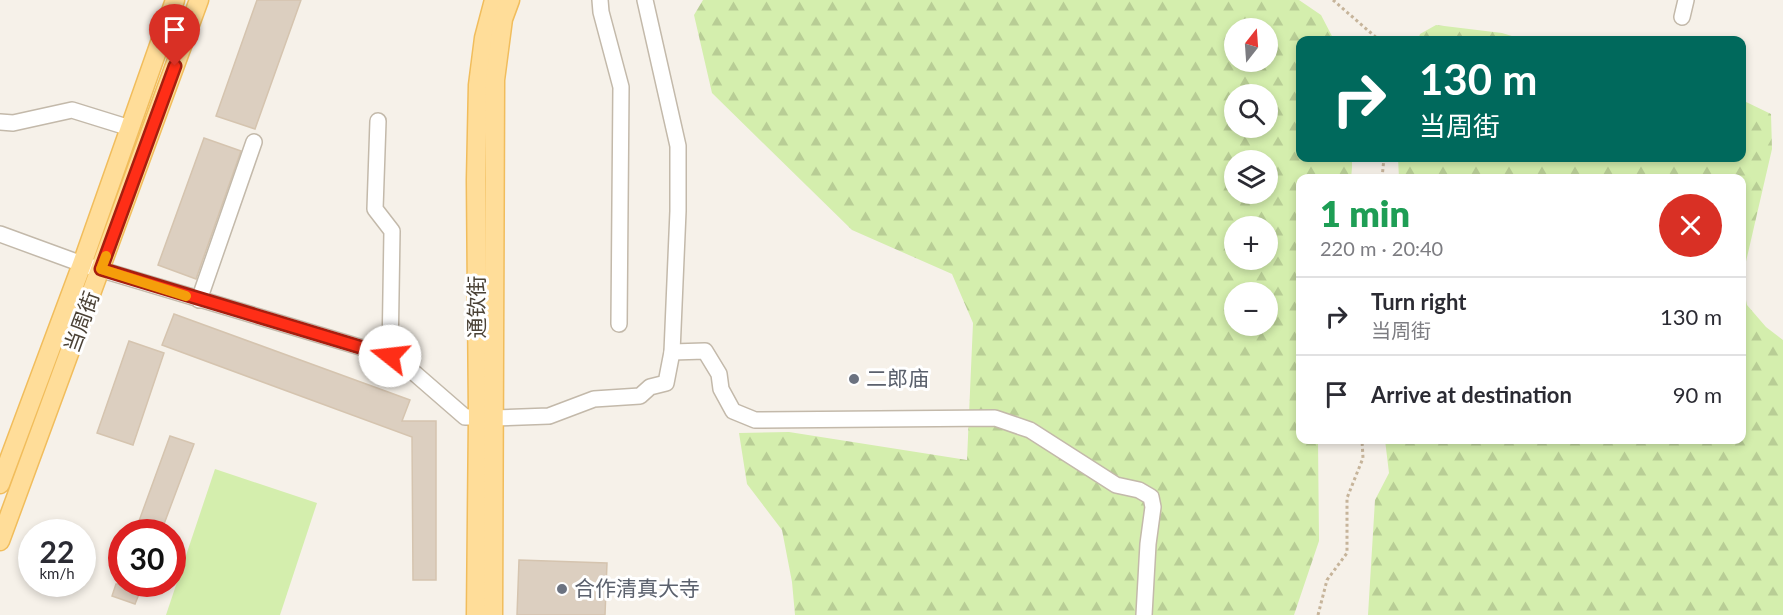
<!DOCTYPE html>
<html lang="en">
<head>
<meta charset="utf-8">
<style>
  :root { --surface:#fff; --page:#f2f2f3; --text:#2b2b33; --muted:#7c7c81; --line:#e1e1e2 }
  body { margin:0; font-family:Lato,"Noto Sans SC",sans-serif; background:var(--page); color:var(--text); height:100vh; display:flex; flex-direction:column; font-size:22px; white-space:nowrap }
  * { box-sizing:border-box; margin:0 }
  p { font-size:20px; color:var(--muted) }
  .icon { flex:none; width:33px; height:33px; fill:none; stroke:currentColor; stroke-width:2; stroke-linecap:round; stroke-linejoin:round }
  .map { position:relative; flex:1; overflow:hidden }
  .sheet { position:absolute; left:1296px; top:174px; width:450px; height:270px; display:flex; flex-direction:column; background:var(--surface); border-radius:12px; box-shadow:0 3px 9px #0003 }
  .sheet>* { flex:none }
  .banner { position:absolute; left:1296px; top:36px; width:450px; height:126px; border-radius:12px; box-shadow:0 3px 9px #0003; background:#00695c; color:#fff; overflow:hidden }
  .needle { width:39px; rotate:17deg }
  .buttons { position:absolute; left:1224px; top:18px; display:grid; gap:12px }
  .buttons a { display:grid; place-items:center; width:54px; height:54px; border-radius:50%; background:var(--surface); box-shadow:0 3px 9px #0003; font-size:30px }
  .speed { position:absolute; left:18px; top:519px; display:flex; gap:12px; font-size:30px; font-weight:700; text-align:center }
  .speed>* { display:grid; place-content:center; width:78px; height:78px; border-radius:50%; background:var(--surface); box-shadow:0 3px 9px #0003; line-height:1 }
  .speed small { font-size:15px; font-weight:400 }
  .speed .limit { border:9px solid #d22; background:#fff; color:#111 }
  .pin { position:absolute; display:grid; place-items:center; width:51px; height:51px; color:#fff; margin:-62px -26px; border-radius:50% 50% 50% 0; rotate:-45deg; box-shadow:0 0 6px #0007 }
  .pin .icon { rotate:45deg }
  .me { position:absolute; width:66px; margin:-33px; rotate:286deg; stroke-linejoin:round; filter:drop-shadow(0 0 4px #0008) }
  .turn { display:flex; align-items:center; gap:21px; height:126px; padding:0 24px; font-size:27px }
  .turn .icon { width:78px; height:78px; stroke-width:2.5 }
  .turn b { display:block; font-size:42px; line-height:51px }
  .round { display:grid; place-items:center; flex:none; width:63px; height:63px; border-radius:32px; background:var(--page) }
  .overview { display:flex; align-items:center; justify-content:space-between; height:102px; padding:0 24px }
  h1 { font-size:36px; font-weight:800; line-height:45px; color:#1e9e55 }
  ul { padding:0; list-style:none }
  li { display:flex; align-items:center; gap:18px; height:78px; padding:0 24px; border-top:2px solid var(--line) }
  li div { flex:1 }
  li b { display:block; font-size:22px }
  li em { font-style:normal }
  .map>svg:first-child { display:block }
  .forest { fill:url(#forest-firs); fill-rule:evenodd }
  .garden { fill:#d4eead }
  .building { fill:#dccfc0; stroke:#d5c4af; stroke-width:1.5 }
  .lines { fill:none; stroke-linecap:round; stroke-linejoin:round }
  .minor-casing { stroke:#c3b9aa; stroke-width:18 }
  .major-casing { stroke:#f1bd5c; stroke-width:21 }
  .path { stroke:#c6b49a; stroke-width:3; stroke-dasharray:3 3; stroke-linecap:butt }
  .minor { stroke:#fff; stroke-width:15 }
  .major { stroke:#fd9; stroke-width:18 }
  .route-casing { stroke:#a61e0f; stroke-width:15 }
  .route { stroke:#ff2e17; stroke-width:10 }
  .slow { stroke:#f59e0b; stroke-width:10 }
  .worship-dot { fill:#6b7280; stroke:#fff; stroke-width:2 }
  .labels { text-anchor:middle; stroke-width:6; stroke-linejoin:round; paint-order:stroke }
  .street-label { font-size:21px; fill:#4b4236; stroke:#fff }
  .worship-label { font-size:21px; fill:#5b616d; stroke:#fff; text-anchor:start }
</style>
</head>
<body>
<div class="map">
<svg width="1783" height="615" viewBox="0 0 1783 615">
  <defs>
    <pattern id="forest-firs" width="22" height="20" patternUnits="userSpaceOnUse" patternTransform="scale(1.5)"><rect width="22" height="20" fill="#d4eead"/><path d="M5 1l3.5 6h-7zM16 11l3.5 6h-7z" fill="#b8cd95"/></pattern>
  </defs>
  <rect width="100%" height="100%" fill="#f6f1e9"/>
  <g class="forest">
    <path d="M 703,0 L 1299,0 L 1321,15 L 1334,40 L 1300,40 L 1300,158 L 1352,158 L 1352,168 L 1351,178 L 1300,178 L 1300,440 L 1318,440 L 1319,541 L 1294,615 L 795,615 L 792,582 L 782,530 L 747,484 L 739,433 L 789,432 L 967,460 L 973,323 L 952,274 L 852,230 L 712,93 L 694,15 ZM 1234,28 L 1268,28 L 1268,62 L 1234,62 ZM 1234,94 L 1268,94 L 1268,128 L 1234,128 ZM 1234,160 L 1268,160 L 1268,194 L 1234,194 ZM 1234,226 L 1268,226 L 1268,260 L 1234,260 ZM 1234,292 L 1268,292 L 1268,326 L 1234,326 Z"/>
    <path d="M 1436,25 L 1502,33 L 1525,40 L 1418,40 L 1420,34 Z"/>
    <path d="M 1742,100 L 1771,114 L 1772,149 L 1742,279 L 1747,305 L 1766,327 L 1783,340 L 1783,615 L 1368,615 L 1375,500 L 1389,473 L 1385,440 L 1742,440 L 1742,178 L 1399,178 L 1398,158 L 1742,158 Z"/>
  </g>
  <path class="garden" d="M 215,469 L 317,503 L 280,615 L 166,615 Z"/>
  <g class="building">
    <path d="M 257,0 L 301,0 L 255,129 L 216,116 Z"/>
    <path d="M 204,138 L 241,151 L 196,279 L 158,265 Z"/>
    <path d="M 174,314 L 410,400 L 402,421 L 436,421 L 436,580 L 413,580 L 412,437 L 162,345 Z"/>
    <path d="M 129,341 L 164,353 L 133,445 L 97,433 Z"/>
    <path d="M 170,436 L 194,444 L 161,532 L 135,532 Z"/>
    <path d="M 519,560 L 607,563 L 605,615 L 517,615 Z"/>
    <path d="M 116,584 L 143,584 L 135,604 L 112,596 Z"/>
  </g>
  <g class="lines">
    <g class="minor-casing">
      <g id="minor">
        <path d="M 600,0 L 601,12 L 621,87 L 619,324"/>
        <path d="M 1682,17 L 1686,0"/>
        <path d="M 378,121 L 375,209 L 392,231 L 390,356"/>
        <path d="M 0,122 L 13,123 L 72,110 L 130,128"/>
        <path d="M 0,234 L 82,264 L 390,356 L 404,364 L 465,417 L 478,417"/>
        <path d="M 199,300 L 254,142"/>
        <path d="M 672,352 L 705,351 L 719,374 L 721,389 L 733,411 L 755,420 L 995,418 L 1030,430 L 1116,485 L 1139,490 L 1151,497 L 1153,507 L 1148,544 L 1144,615"/>
        <path d="M 493,418 L 549,416 L 594,399 L 640,396 L 650,387 L 666,383 L 672,352 L 678,211 L 678,146 L 645,0"/>
      </g>
    </g>
    <g class="major-casing">
      <g id="major">
        <path d="M 0,484 L 82,264 L 175,0"/>
        <path d="M 0,541 L 199,0"/>
        <path d="M 476,615 L 478,417 L 476,180 L 478,85 L 484,38 L 494,0"/>
        <path d="M 493,615 L 495,80 L 503,19 L 510,0"/>
      </g>
    </g>
    <g class="path">
      <path d="M 1333,0 L 1379,40"/>
      <path d="M 1382,178 L 1384,158"/>
      <path d="M 1318,615 L 1327,580 L 1347,553 L 1347,498 L 1363,458 L 1362,440"/>
    </g>
    <use href="#minor" class="minor"/>
    <use href="#major" class="major"/>
  </g>
  <g class="lines">
    <g class="route-casing">
      <path id="route" d="M 175,66 L 101,269 L 390,356"/>
    </g>
    <use href="#route" class="route"/>
    <path class="slow" d="M 106,256 L 101,269 L 186,296"/>
  </g>
  <g class="worship-dot">
    <circle cx="854" cy="379" r="6"/>
    <circle cx="562" cy="589" r="6"/>
  </g>
  <g class="labels">
    <g class="street-label">
      <text transform="translate(477 307) rotate(-90)" y="7">通钦街</text>
      <text transform="translate(82 322) rotate(-70)" y="7">当周街</text>
    </g>
    <g class="worship-label">
      <text x="866" y="386">二郎庙</text>
      <text x="574" y="596">合作清真大寺</text>
    </g>
  </g>
</svg>
<div class="buttons">
<a><svg class="needle" viewBox="-14 -14 28 28"><path d="M0-13l5 13h-10z" fill="#e53935"/><path d="M0 13l5-13h-10z" fill="#7c7c81"/></svg></a>
<a><svg class="icon" aria-label="search" viewBox="0 0 24 24"><circle cx="10" cy="10" r="6"/><path d="M15 15l6 6"/></svg></a>
<a><svg class="icon" aria-label="layers" viewBox="0 0 24 24"><path d="M12 4l9 5-9 5-9-5zM3 14l9 5 9-5"/></svg></a>
<a>+</a>
<a>−</a>
</div>
<div class="speed"><div>22<small>km/h</small></div><div class="limit">30</div></div>
<div class="pin" style="left:175px;top:66px;background:#d93025"><svg class="icon" aria-label="arrive" viewBox="0 0 24 24"><path d="M6 21V4h12l-3 4 3 4H6"/></svg></div>
<svg class="me" style="left:390px;top:356px" viewBox="-20 -20 40 40"><circle r="19" fill="#fff"/><path d="M0-13L10 11 0 6-10 11z" fill="#ff2e17"/></svg>
<div class="banner">
<div class="turn"><svg class="icon" aria-label="right" viewBox="0 0 24 24"><path d="M7 20v-9h11M14 6l5 5-5 5"/></svg><div><b>130 m</b>当周街</div></div>
</div>
<section class="sheet">
<div class="overview"><div><h1>1 min</h1><p>220 m · 20:40</p></div><a class="round" style="background:#d93025;color:#fff"><svg class="icon" aria-label="close" viewBox="0 0 24 24"><path d="M6 6l12 12M18 6L6 18"/></svg></a></div>
<ul>
<li><svg class="icon" aria-label="right" viewBox="0 0 24 24"><path d="M7 20v-9h11M14 6l5 5-5 5"/></svg><div><b>Turn right</b><p>当周街</p></div><em>130 m</em></li>
<li><svg class="icon" aria-label="arrive" viewBox="0 0 24 24"><path d="M6 21V4h12l-3 4 3 4H6"/></svg><div><b>Arrive at destination</b></div><em>90 m</em></li>
</ul>
</section>
</div>
</body>
</html>
